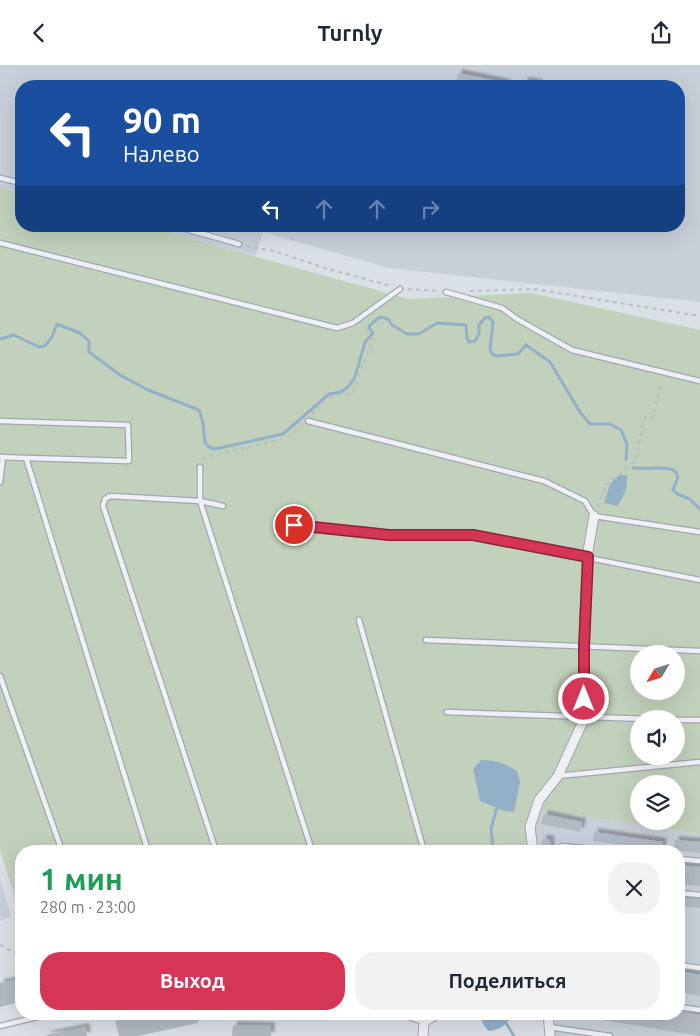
<!DOCTYPE html>
<html lang="ru">
<head>
<meta charset="utf-8">
<style>
  :root { --surface:#fff; --page:#f2f2f3; --text:#1f2937; --muted:#747a83; --accent:#d53656 }
  body { margin:0; font-family:Ubuntu,sans-serif; background:var(--page); color:var(--text); height:100vh; display:flex; flex-direction:column; font-size:19px; white-space:nowrap }
  * { box-sizing:border-box; margin:0 }
  p { font-size:16px; color:var(--muted) }
  .icon { flex:none; width:28px; height:28px; fill:none; stroke:currentColor; stroke-width:2; stroke-linecap:round; stroke-linejoin:round }
  .map { position:relative; flex:1; overflow:hidden }
  .panel { position:absolute; left:15px; top:780px; width:670px; height:175px; display:flex; flex-direction:column; background:var(--surface); border-radius:20px; box-shadow:0 5px 20px #0002 }
  .panel>* { flex:none }
  .guide { position:absolute; left:15px; top:15px; width:670px; height:152px; border-radius:20px; box-shadow:0 5px 20px #0002; background:#1a4fa0; color:#fff; overflow:hidden }
  .needle { width:32px; rotate:232deg }
  .fabs { position:absolute; left:630px; top:580px; display:grid; gap:10px }
  .fabs a { display:grid; place-items:center; width:55px; height:55px; border-radius:50%; background:var(--surface); box-shadow:0 5px 20px #0002; font-size:25px }
  .pin { position:absolute; display:grid; place-items:center; width:42px; height:42px; color:#fff; margin:-21px; border:2px solid #fff; border-radius:50%; box-shadow:0 1px 5px #0007 }
  .me { position:absolute; width:55px; margin:-28px; rotate:0deg; stroke-linejoin:round; filter:drop-shadow(0 0 4px #0008) }
  .turn { display:flex; align-items:center; gap:18px; height:105px; padding:0 25px; font-size:22px }
  .turn .icon { width:65px; height:65px; stroke-width:2.5 }
  .turn b { display:block; font-size:35px; line-height:42px }
  .lanes { display:flex; align-items:center; height:48px; padding:0 25px; background:#0003; justify-content:center; gap:25px; direction:ltr }
  .lanes .off { opacity:.35 }
  .round { display:grid; place-items:center; flex:none; width:52px; height:52px; border-radius:20px; background:var(--page) }
  .headline { display:flex; align-items:center; justify-content:space-between; height:85px; padding:0 25px }
  h1 { font-size:30px; font-weight:700; line-height:38px; color:#1e9e55 }
  .primary-button { display:flex; gap:10px; margin-top:auto; padding:10px 25px }
  .primary-button a { flex:1; height:58px; border-radius:20px; background:var(--accent); color:#fff; font-size:20px; font-weight:700; line-height:58px; text-align:center }
  .primary-button a+a { background:var(--page); color:var(--text) }
  header { display:flex; justify-content:space-between; align-items:center; height:65px; padding:0 25px; background:var(--surface); font-size:22px; font-weight:700 }
  .map>svg:first-child { display:block }
  .built { fill:#c9cfd9 }
  .green { fill:#c2d1bb; fill-rule:evenodd }
  .water { fill:#93b0c9 }
  .lines { fill:none; stroke-linecap:round; stroke-linejoin:round }
  .stream { stroke:#93b0c9; stroke-width:3 }
  .building { fill:#b2b9c3; filter:url(#shadow) }
  .service-casing { stroke:#a0a7b0; stroke-width:7 }
  .minor-casing { stroke:#a0a7b0; stroke-width:11 }
  .path { stroke:#b9bec5; stroke-width:2; stroke-dasharray:4 4; stroke-linecap:butt }
  .service { stroke:#eef0f5; stroke-width:4.5 }
  .minor { stroke:#eef0f5; stroke-width:9 }
  .route-casing { stroke:#8a2338; stroke-width:12 }
  .route { stroke:#d53656; stroke-width:9 }
</style>
</head>
<body>
<header><svg class="icon" aria-label="back" viewBox="0 0 24 24"><path d="M15 5l-7 7 7 7"/></svg>Turnly<svg class="icon" aria-label="share" viewBox="0 0 24 24"><path d="M12 15V3M7 8l5-5 5 5M5 13v7h14v-7"/></svg></header>
<div class="map">
<svg width="700" height="971" viewBox="0 0 700 971">
  <defs>
    <filter id="shadow"><feDropShadow dx="4" dy="-4" stdDeviation="1" flood-color="#0004"/></filter>
  </defs>
  <rect width="100%" height="100%" fill="#dbe0e6"/>
  <g class="built">
    <path d="M 0,0 L 700,0 L 700,237 L 389,203 L 263,167 L 256,191 L 145,161 L 679,161 L 679,21 L 21,21 L 21,128 L 0,122 Z"/>
    <path d="M 536,744 L 700,769 L 700,971 L 554,971 L 553,949 L 679,949 L 679,786 L 537,786 Z"/>
    <path d="M 0,814 L 11,851 L 0,856 Z"/>
  </g>
  <g class="green">
    <path d="M 0,122 L 21,128 L 21,161 L 145,161 L 409,234 L 531,228 L 700,265 L 700,769 L 537,744 L 537,786 L 21,786 L 21,852 L 0,785 ZM 639,589 L 676,589 L 676,626 L 639,626 ZM 639,654 L 676,654 L 676,691 L 639,691 ZM 639,719 L 676,719 L 676,756 L 639,756 Z"/>
    <path d="M 373,949 L 435,949 L 424,957 Z"/>
  </g>
  <g class="water">
    <path d="M 619,410 L 627,410 C 628,423 624,432 617,441 L 604,438 L 610,419 Z"/>
    <path d="M 481,695 C 495,695 505,698 517,706 L 520,717 L 514,747 L 504,746 L 480,736 L 473,704 Z"/>
    <path d="M 483,949 L 512,949 C 507,960 500,965 488,966 L 482,957 Z"/>
  </g>
  <g class="lines">
    <g class="stream">
      <path d="M 0,274 L 14,270 L 39,282 L 45,281 L 52,272 L 57,259 L 80,268 L 89,276 L 89,287 L 120,310 L 148,325 L 199,345 L 203,358 L 205,378 L 209,382 L 215,384 L 283,369 L 329,329 L 341,327 L 349,321 L 355,312 L 365,277 L 373,268 L 369,263 L 370,260 L 380,252 L 388,254 L 392,260 L 407,269 L 419,269 L 437,258 L 466,260 L 467,273 L 469,277 L 475,276 L 479,269 L 479,260 L 485,253 L 489,252 L 493,257 L 490,284 L 492,289 L 496,291 L 518,289 L 526,280 L 550,297 L 580,347 L 590,359 L 610,359 L 621,365 L 627,379 L 626,395"/>
      <path d="M 633,403 C 645,404 659,402 670,404 C 675,405 677,408 678,412 L 673,425 L 677,429 L 690,434 L 700,444"/>
      <path d="M 493,786 L 491,763 L 497,743"/>
      <path d="M 506,958 L 514,971"/>
    </g>
  </g>
  <g class="building">
    <path d="M 458,8 L 507,18 L 506,21 L 456,21 Z"/>
    <path d="M 524,16 L 539,18 L 538,21 L 524,21 Z"/>
    <path d="M 544,749 L 582,757 L 580,767 L 541,759 Z"/>
    <path d="M 594,767 L 663,777 L 662,785 L 593,776 Z"/>
    <path d="M 542,774 L 550,774 L 551,786 L 543,786 Z"/>
    <path d="M 675,775 L 700,777 L 700,788 L 674,785 Z"/>
    <path d="M 679,800 L 700,802 L 700,821 L 679,819 Z"/>
    <path d="M 679,832 L 700,834 L 700,843 L 679,841 Z"/>
    <path d="M 679,906 L 700,910 L 700,931 L 679,927 Z"/>
    <path d="M 21,914 L 21,937 L 0,942 L 0,918 Z"/>
    <path d="M 679,946 L 700,950 L 700,971 L 571,950 L 679,949 Z"/>
    <path d="M 146,949 L 196,949 L 198,958 L 138,971 L 119,971 L 115,956 Z"/>
    <rect x="226" y="949" width="16" height="4"/>
    <path d="M 233,960 L 271,961 L 271,971 L 232,971 Z"/>
    <path d="M 85,962 L 87,971 L 47,971 L 46,970 Z"/>
  </g>
  <g class="lines">
    <g class="service-casing">
      <g id="service">
        <path d="M 0,113 L 21,118"/>
        <path d="M 175,161 L 239,179"/>
        <path d="M 0,178 L 337,263 L 353,258 L 400,224"/>
        <path d="M 446,227 L 502,243 L 517,254 L 572,285 L 700,316"/>
        <path d="M 0,356 L 128,360 L 129,396 L 26,393"/>
        <path d="M 308,356 L 544,416 L 585,436 L 594,451 L 700,467"/>
        <path d="M 0,392 L 26,393 L 148,786"/>
        <path d="M 200,402 L 200,436 L 312,786"/>
        <path d="M 0,417 L 3,392"/>
        <path d="M 294,460 L 389,470 L 473,470 L 700,515"/>
        <path d="M 359,555 L 424,786"/>
        <path d="M 426,575 L 700,586"/>
        <path d="M 0,611 L 62,786"/>
        <path d="M 447,647 L 648,654"/>
        <path d="M 676,655 L 700,655"/>
        <path d="M 558,711 L 700,697"/>
        <path d="M 216,786 L 103,441 L 105,434 L 110,431 L 200,436 L 223,441"/>
        <path d="M 562,786 L 562,781 L 609,786"/>
        <path d="M 679,794 L 700,796"/>
        <path d="M 679,828 L 700,830"/>
        <path d="M 679,900 L 700,903"/>
        <path d="M 679,942 L 700,945"/>
        <path d="M 400,949 L 424,957"/>
        <path d="M 0,961 L 41,951"/>
        <path d="M 549,962 L 610,971"/>
      </g>
    </g>
    <g class="minor-casing">
      <g id="minor">
        <path d="M 533,786 L 530,762 L 539,735 L 558,711 L 585,652 L 584,582 L 587,492 L 594,451"/>
        <path d="M 548,949 L 550,971"/>
        <path d="M 423,971 L 424,957 L 437,949"/>
      </g>
    </g>
    <g class="path">
      <path d="M 246,181 L 274,186 L 325,203 L 391,221"/>
      <path d="M 408,224 L 438,226"/>
      <path d="M 470,226 L 534,224 L 700,251"/>
      <path d="M 312,349 C 317,344 322,336 330,333 C 337,330 345,331 353,327 L 373,274 L 363,261"/>
      <path d="M 203,395 L 204,393 L 285,373 L 303,360"/>
      <path d="M 597,442 L 607,419 L 636,395 L 644,353 L 652,354 L 662,314"/>
      <path d="M 0,880 L 21,891"/>
    </g>
    <use href="#service" class="service"/>
    <use href="#minor" class="minor"/>
  </g>
  <g class="lines">
    <g class="route-casing">
      <path id="route" d="M 294,460 L 389,470 L 473,470 L 588,492 L 584,582 L 584,634"/>
    </g>
    <use href="#route" class="route"/>
  </g>
</svg>
<div class="fabs">
<a><svg class="needle" viewBox="-14 -14 28 28"><path d="M0-13l5 13h-10z" fill="#e53935"/><path d="M0 13l5-13h-10z" fill="#747a83"/></svg></a>
<a><svg class="icon" aria-label="sound" viewBox="0 0 24 24"><path d="M4 9h4l5-4v14l-5-4H4zM17 9q2 3 0 6"/></svg></a>
<a><svg class="icon" aria-label="layers" viewBox="0 0 24 24"><path d="M12 4l9 5-9 5-9-5zM3 14l9 5 9-5"/></svg></a>
</div>
<div class="pin" style="left:294px;top:460px;background:#d93025"><svg class="icon" aria-label="arrive" viewBox="0 0 24 24"><path d="M6 21V4h12l-3 4 3 4H6"/></svg></div>
<svg class="me" style="left:584px;top:634px" viewBox="-20 -20 40 40"><circle r="17" fill="#d53656" stroke="#fff" stroke-width="3"/><path d="M0-11L8 9 0 5-8 9z" fill="#fff"/></svg>
<div class="guide">
<div class="turn"><svg class="icon" aria-label="left" viewBox="0 0 24 24"><path d="M17 20v-9H6M10 6l-5 5 5 5"/></svg><div><b>90 m</b>Налево</div></div>
<div class="lanes"><svg class="icon" aria-label="left" viewBox="0 0 24 24"><path d="M17 20v-9H6M10 6l-5 5 5 5"/></svg><svg class="icon off" aria-label="ahead" viewBox="0 0 24 24"><path d="M12 20V5M6 11l6-6 6 6"/></svg><svg class="icon off" aria-label="ahead" viewBox="0 0 24 24"><path d="M12 20V5M6 11l6-6 6 6"/></svg><svg class="icon off" aria-label="right" viewBox="0 0 24 24"><path d="M7 20v-9h11M14 6l5 5-5 5"/></svg></div>
</div>
<section class="panel">
<div class="headline"><div><h1>1 мин</h1><p>280 m · 23:00</p></div><a class="round"><svg class="icon" aria-label="close" viewBox="0 0 24 24"><path d="M6 6l12 12M18 6L6 18"/></svg></a></div>
<div class="primary-button"><a>Выход</a><a>Поделиться</a></div>
</section>
</div>
</body>
</html>
